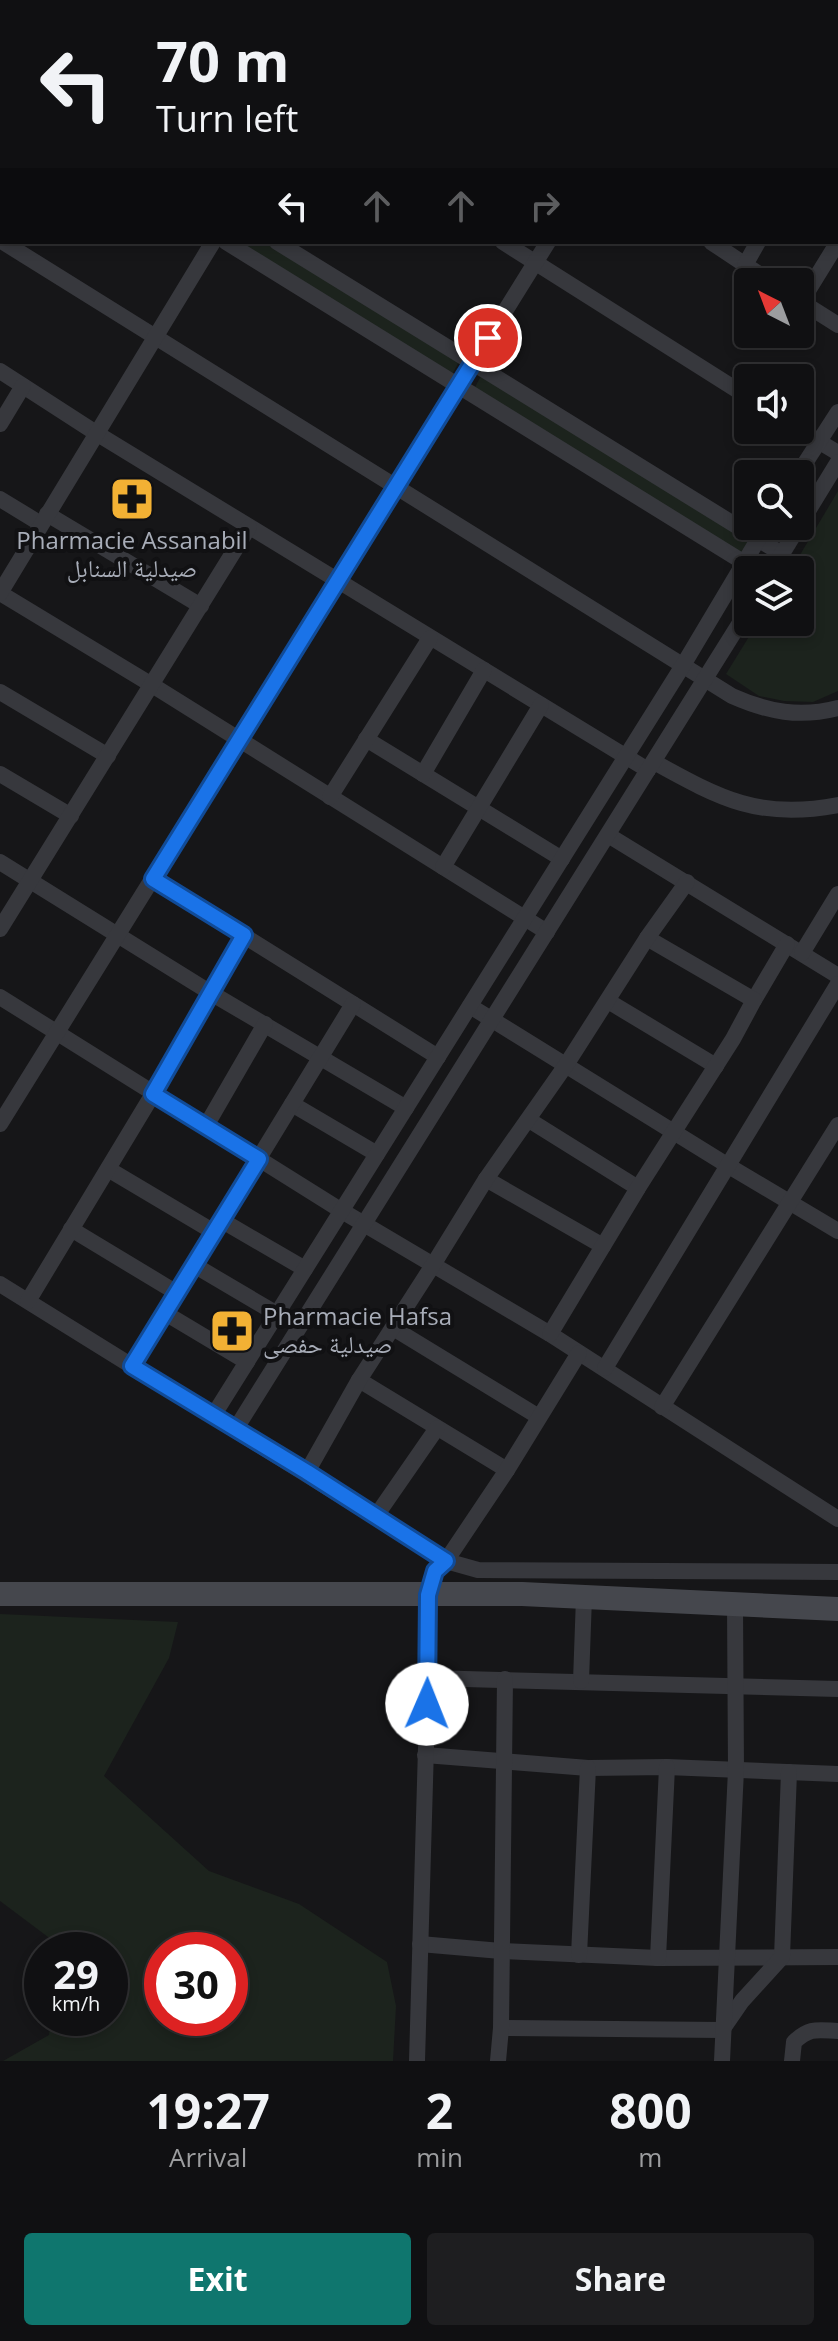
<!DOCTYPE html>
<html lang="en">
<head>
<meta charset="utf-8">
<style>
  :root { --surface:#101012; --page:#1e1e20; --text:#f1f3f6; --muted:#9c9d9f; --line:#303032; --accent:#0f766e }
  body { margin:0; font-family:"Open Sans","Noto Naskh Arabic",sans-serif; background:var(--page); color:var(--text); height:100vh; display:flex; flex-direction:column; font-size:30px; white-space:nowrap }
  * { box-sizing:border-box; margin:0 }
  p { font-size:26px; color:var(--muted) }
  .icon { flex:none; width:44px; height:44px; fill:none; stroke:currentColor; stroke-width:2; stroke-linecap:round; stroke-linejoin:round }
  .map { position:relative; height:2061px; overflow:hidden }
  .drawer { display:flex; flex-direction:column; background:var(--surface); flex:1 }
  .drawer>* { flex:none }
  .banner { position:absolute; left:0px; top:0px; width:838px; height:244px; box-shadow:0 4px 12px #0003,0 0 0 2px var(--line); background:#101012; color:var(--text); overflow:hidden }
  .needle { width:52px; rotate:318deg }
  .tools { position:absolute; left:734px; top:268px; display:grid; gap:16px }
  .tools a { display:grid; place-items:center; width:80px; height:80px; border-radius:8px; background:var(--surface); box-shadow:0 4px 12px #0003,0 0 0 2px var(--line); font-size:40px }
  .speed { position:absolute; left:24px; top:1932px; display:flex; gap:16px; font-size:40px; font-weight:700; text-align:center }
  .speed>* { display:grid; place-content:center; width:104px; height:104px; border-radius:50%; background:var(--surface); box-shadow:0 4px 12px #0003,0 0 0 2px var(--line); line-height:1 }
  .speed small { font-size:20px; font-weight:400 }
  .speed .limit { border:12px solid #d22; background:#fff; color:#111 }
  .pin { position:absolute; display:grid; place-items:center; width:68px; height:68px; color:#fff; margin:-34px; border:4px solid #fff; border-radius:50%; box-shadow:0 2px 8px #0007 }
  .me { position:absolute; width:88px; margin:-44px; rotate:1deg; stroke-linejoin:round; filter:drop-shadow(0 0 6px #0008) }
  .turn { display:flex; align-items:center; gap:28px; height:168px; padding:0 24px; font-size:36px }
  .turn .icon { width:104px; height:104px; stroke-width:2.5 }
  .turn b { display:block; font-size:56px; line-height:68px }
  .lanes { display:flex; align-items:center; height:76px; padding:0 24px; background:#0003; justify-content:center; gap:40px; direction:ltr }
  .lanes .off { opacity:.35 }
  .eta { display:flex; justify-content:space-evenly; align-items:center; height:136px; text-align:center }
  .eta b { font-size:48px; font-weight:700; line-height:56px }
  .action { display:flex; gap:16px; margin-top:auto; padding:16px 24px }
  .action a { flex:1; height:92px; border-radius:8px; background:var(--accent); color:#fff; font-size:32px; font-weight:700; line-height:92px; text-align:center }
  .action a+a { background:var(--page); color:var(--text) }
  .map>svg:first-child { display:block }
  .green { fill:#1c231d; fill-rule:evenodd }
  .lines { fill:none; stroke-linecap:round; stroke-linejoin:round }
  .street { stroke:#37383d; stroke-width:16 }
  .secondary { stroke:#45474d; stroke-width:24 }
  .route-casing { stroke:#114b97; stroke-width:20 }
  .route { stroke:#1a73e8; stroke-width:14 }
  .labels { text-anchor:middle; stroke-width:8; stroke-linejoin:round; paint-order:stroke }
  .poi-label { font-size:24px; fill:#a8adb8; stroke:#111113 }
</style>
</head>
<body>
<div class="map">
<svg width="838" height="2061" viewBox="0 0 838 2061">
  <rect width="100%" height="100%" fill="#161618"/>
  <g class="green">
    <path d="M 237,242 L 267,242 L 459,362 L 451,376 Z"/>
    <path d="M 481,376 L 756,545 L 749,558 L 474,389 Z"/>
    <path d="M 838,491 L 838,691 L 813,702 L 784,701 L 759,696 L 726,674 L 758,622 L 800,622 L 800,570 L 791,570 Z"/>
    <path d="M 0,1614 L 178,1622 L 169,1658 L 104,1776 L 209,1871 L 299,1904 L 387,1962 L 396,2006 L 393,2061 L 3,2061 L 49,2035 L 51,2018 L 110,2018 L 110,1950 L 56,1950 L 56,1943 L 0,1901 ZM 230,1950 L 230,2018 L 162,2018 L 162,1950 Z"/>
  </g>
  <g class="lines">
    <g class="street">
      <path d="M 113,0 L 117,2"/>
      <path d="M 321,0 L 324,2"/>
      <path d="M 511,0 L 515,2"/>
      <path d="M 674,0 L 677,2"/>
      <path d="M 98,2 L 99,0"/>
      <path d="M 366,2 L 367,0"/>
      <path d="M 577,2 L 578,0"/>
      <path d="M 695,2 L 697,0"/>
      <path d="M 0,70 L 2,71"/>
      <path d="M 0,101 L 2,103"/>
      <path d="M 836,102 L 838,103"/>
      <path d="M 0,161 L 2,157"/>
      <path d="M 836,182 L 838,183"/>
      <path d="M 3,242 L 732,696 C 768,712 800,718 838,708"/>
      <path d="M 226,242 L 756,570"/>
      <path d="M 277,242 L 782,554"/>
      <path d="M 503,242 L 748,397"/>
      <path d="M 711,242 L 771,282"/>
      <path d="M 745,265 L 758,242"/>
      <path d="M 800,301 L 838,325"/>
      <path d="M 801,302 L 838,242"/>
      <path d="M 0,371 L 96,433 L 648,770"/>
      <path d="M 0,424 L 23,386"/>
      <path d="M 800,430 L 838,453"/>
      <path d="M 798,474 L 838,412"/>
      <path d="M 0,499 L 41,524"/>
      <path d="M 47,514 L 201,606"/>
      <path d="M 800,524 L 838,462"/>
      <path d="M 772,570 L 799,526"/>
      <path d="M 0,593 L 152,685 L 547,932"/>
      <path d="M 0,593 L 213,242"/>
      <path d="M 0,692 L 108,756"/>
      <path d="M 366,739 L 562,859"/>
      <path d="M 654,762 C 721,799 759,820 838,805"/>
      <path d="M 0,774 L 71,816"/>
      <path d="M 423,774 L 484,670"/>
      <path d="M 330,797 L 430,638"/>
      <path d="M 608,835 L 838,976"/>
      <path d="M 0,862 L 211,993 L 406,1108"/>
      <path d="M 443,867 L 541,705"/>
      <path d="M 153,879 L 438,1057"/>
      <path d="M 0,929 L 249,527"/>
      <path d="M 802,953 L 838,894"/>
      <path d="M 0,997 L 342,1211 L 550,1334 L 838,1519"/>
      <path d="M 754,1000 L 787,944"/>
      <path d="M 608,1001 L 716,1066"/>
      <path d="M 470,1006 L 727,1165 L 838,1231"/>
      <path d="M 292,1104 L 377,1154"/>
      <path d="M 529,1120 L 638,1188"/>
      <path d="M 0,1124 L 548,242"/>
      <path d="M 206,1126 L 265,1024"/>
      <path d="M 108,1169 L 214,1232"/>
      <path d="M 486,1179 L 603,1246"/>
      <path d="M 221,1220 L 305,1269"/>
      <path d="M 71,1229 L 177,1293"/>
      <path d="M 194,1265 L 277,1314"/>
      <path d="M 0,1284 C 149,1376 298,1468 446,1561 L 478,1570 L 838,1572"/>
      <path d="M 28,1301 L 153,1094 L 244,935"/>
      <path d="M 165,1313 L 247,1362"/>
      <path d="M 393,1328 L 539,1417"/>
      <path d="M 550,1334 L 638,1188 L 733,1039 L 754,1000 L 647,938"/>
      <path d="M 132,1366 L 353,1004"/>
      <path d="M 605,1368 L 838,984"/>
      <path d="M 359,1380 L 507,1470"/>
      <path d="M 662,1407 L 838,1125"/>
      <path d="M 213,1416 L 682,667 L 766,526"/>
      <path d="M 235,1430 L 748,610"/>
      <path d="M 307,1472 L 359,1380 L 433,1265 L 486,1179 L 566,1065 L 647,938 L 687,882"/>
      <path d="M 376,1516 L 437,1428"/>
      <path d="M 428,1678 L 838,1689"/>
      <path d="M 581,1681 L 584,1597"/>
      <path d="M 425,1755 L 588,1768 L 667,1767 L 838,1774"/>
      <path d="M 420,1944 L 501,1951 L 658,1958 L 838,1957"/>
      <path d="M 579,1955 L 588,1768"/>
      <path d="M 658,1958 L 667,1767"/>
      <path d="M 501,2028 L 722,2030 L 742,2001 L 782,1957 L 789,1772"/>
      <path d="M 417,2061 L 428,1678 L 428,1595 L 435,1571 L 446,1561 L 507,1470 L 579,1353"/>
      <path d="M 498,2061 L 501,2028 L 505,1679"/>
      <path d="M 722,2061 L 736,1770 L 735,1606"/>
      <path d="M 792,2061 L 794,2042 C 810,2027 817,2030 838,2031"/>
    </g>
    <path class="secondary" d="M 0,1594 L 522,1594 L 838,1609"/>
  </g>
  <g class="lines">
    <g class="route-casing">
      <path id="route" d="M 427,1704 L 428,1595 L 435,1571 L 446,1561 L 307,1472 L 132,1366 L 259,1159 L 153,1094 L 244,935 L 153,879 L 488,338"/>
    </g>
    <use href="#route" class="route"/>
  </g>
  <defs>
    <g id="pharmacy-square" transform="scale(2.3)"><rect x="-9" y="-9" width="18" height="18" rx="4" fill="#f2b134" stroke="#111113"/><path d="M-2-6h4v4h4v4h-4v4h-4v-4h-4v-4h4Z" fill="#111"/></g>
  </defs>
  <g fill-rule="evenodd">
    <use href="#pharmacy-square" x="132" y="499"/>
    <use href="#pharmacy-square" x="232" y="1331"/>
  </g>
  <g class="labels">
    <g class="poi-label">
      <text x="132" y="549">Pharmacie Assanabil<tspan x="132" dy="28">صيدلية السنابل</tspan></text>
      <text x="263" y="1325" text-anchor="start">Pharmacie Hafsa<tspan x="263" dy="28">صيدلية حفصى</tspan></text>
    </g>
  </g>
</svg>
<div class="tools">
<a><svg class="needle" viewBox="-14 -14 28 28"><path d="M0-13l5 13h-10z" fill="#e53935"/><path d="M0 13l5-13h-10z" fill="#9c9d9f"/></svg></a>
<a><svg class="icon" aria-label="sound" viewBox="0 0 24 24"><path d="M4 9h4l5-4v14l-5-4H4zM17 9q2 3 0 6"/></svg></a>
<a><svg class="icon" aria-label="search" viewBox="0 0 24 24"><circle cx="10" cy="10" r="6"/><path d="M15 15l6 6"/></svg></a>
<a><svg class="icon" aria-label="layers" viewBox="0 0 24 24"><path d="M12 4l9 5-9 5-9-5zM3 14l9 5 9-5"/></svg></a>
</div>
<div class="speed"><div>29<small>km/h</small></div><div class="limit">30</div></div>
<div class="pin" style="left:488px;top:338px;background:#d93025"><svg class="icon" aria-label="arrive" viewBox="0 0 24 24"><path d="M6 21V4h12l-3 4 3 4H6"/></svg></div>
<svg class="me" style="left:427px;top:1704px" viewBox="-20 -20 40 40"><circle r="19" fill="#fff"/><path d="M0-13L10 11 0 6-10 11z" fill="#1a73e8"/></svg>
<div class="banner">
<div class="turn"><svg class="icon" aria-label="left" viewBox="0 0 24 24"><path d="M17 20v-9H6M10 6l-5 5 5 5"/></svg><div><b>70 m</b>Turn left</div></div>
<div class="lanes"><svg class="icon" aria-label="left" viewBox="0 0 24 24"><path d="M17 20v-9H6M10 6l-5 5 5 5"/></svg><svg class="icon off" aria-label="ahead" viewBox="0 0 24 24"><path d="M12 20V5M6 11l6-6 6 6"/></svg><svg class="icon off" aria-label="ahead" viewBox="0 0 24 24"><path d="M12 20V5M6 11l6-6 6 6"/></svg><svg class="icon off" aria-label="right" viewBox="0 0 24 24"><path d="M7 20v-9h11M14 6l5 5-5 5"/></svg></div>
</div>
</div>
<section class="drawer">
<div class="eta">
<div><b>19:27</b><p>Arrival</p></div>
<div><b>2</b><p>min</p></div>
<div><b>800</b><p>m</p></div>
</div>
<div class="action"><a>Exit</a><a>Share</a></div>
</section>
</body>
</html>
